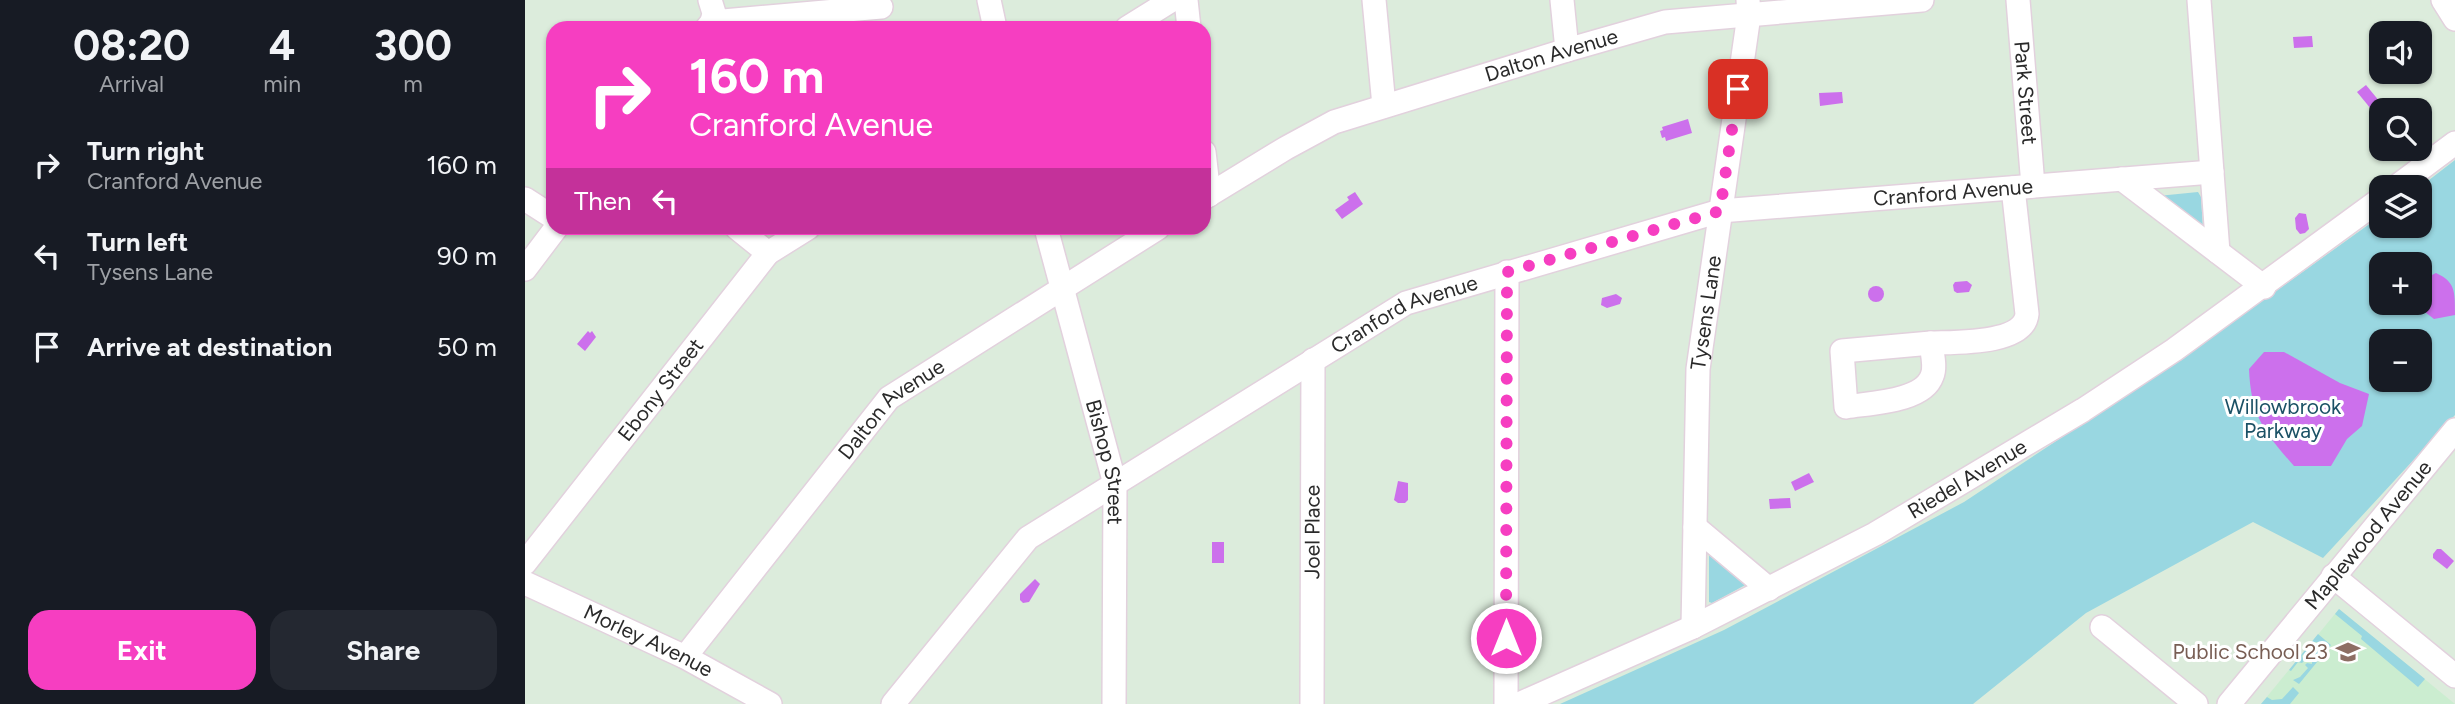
<!DOCTYPE html>
<html lang="en">
<head>
<meta charset="utf-8">
<style>
  :root { --surface:#171b24; --page:#242831; --text:#f1f3f6; --muted:#9ea1a6; --accent:#f63ec1 }
  body { margin:0; font-family:Figtree,sans-serif; background:var(--page); color:var(--text); height:100vh; display:flex; flex-direction:column; font-size:26px; white-space:nowrap }
  * { box-sizing:border-box; margin:0 }
  p { font-size:23px; color:var(--muted) }
  .icon { flex:none; width:38px; height:38px; fill:none; stroke:currentColor; stroke-width:2; stroke-linecap:round; stroke-linejoin:round }
  .map { position:relative; flex:1; overflow:hidden }
  .sheet { display:flex; flex-direction:column; background:var(--surface); width:525px }
  .sheet>* { flex:none }
  .top-card { position:absolute; left:21px; top:21px; width:665px; height:214px; border-radius:21px; box-shadow:0 2px 5px #0004; background:#f63ec1; color:#fff; overflow:hidden }
  .buttons { position:absolute; left:1844px; top:21px; display:grid; gap:14px }
  .buttons a { display:grid; place-items:center; width:63px; height:63px; border-radius:14px; background:var(--surface); box-shadow:0 2px 5px #0004; font-size:35px }
  .pin { position:absolute; display:grid; place-items:center; width:60px; height:60px; color:#fff; margin:-30px; border-radius:14px; box-shadow:0 4px 10px #0006 }
  .me { position:absolute; width:77px; margin:-38px; rotate:0deg; stroke-linejoin:round; filter:drop-shadow(0 0 5px #0008) }
  .turn { display:flex; align-items:center; gap:24px; height:147px; padding:0 28px; font-size:32px }
  .turn .icon { width:91px; height:91px; stroke-width:2.5 }
  .turn b { display:block; font-size:49px; line-height:60px }
  .then { display:flex; align-items:center; height:66px; padding:0 28px; background:#0003; gap:14px; font-size:26px }
  .eta { display:flex; justify-content:space-evenly; align-items:center; height:119px; text-align:center }
  .eta b { font-size:42px; font-weight:700; line-height:49px }
  .cta { display:flex; gap:14px; margin-top:auto; padding:14px 28px }
  .cta a { flex:1; height:80px; border-radius:21px; background:var(--accent); color:#fff; font-size:28px; font-weight:700; line-height:80px; text-align:center }
  .cta a+a { background:var(--page); color:var(--text) }
  ul { padding:0; list-style:none }
  li { display:flex; align-items:center; gap:21px; height:91px; padding:0 28px }
  li div { flex:1 }
  li b { display:block; font-size:26px }
  li em { font-style:normal }
  main { display:flex; flex:1; min-height:0 }
  .map>svg:first-child { display:block }
  .education { fill:#cbedd0 }
  .green { fill:#99d7e1; fill-rule:evenodd }
  .water { fill:#cc70ec }
  .lines { fill:none; stroke-linecap:round; stroke-linejoin:round }
  .minor-casing { stroke:#e2d1dd; stroke-width:26 }
  .minor { stroke:#fff; stroke-width:23 }
  .route { stroke:#f63ec1; stroke-width:12; stroke-dasharray:0 21.6 }
  .labels { text-anchor:middle; stroke-width:6; stroke-linejoin:round; paint-order:stroke }
  .street-label { font-size:21px; fill:#2a2a2a; stroke:#fff }
  .park-label { font-size:21px; fill:#1b5165; stroke:#fff }
  .education-label { font-size:21px; fill:#785e54; stroke:#fff; text-anchor:end }
</style>
</head>
<body>
<main>
<section class="sheet">
<div class="eta">
<div><b>08:20</b><p>Arrival</p></div>
<div><b>4</b><p>min</p></div>
<div><b>300</b><p>m</p></div>
</div>
<ul>
<li><svg class="icon" aria-label="right" viewBox="0 0 24 24"><path d="M7 20v-9h11M14 6l5 5-5 5"/></svg><div><b>Turn right</b><p>Cranford Avenue</p></div><em>160 m</em></li>
<li><svg class="icon" aria-label="left" viewBox="0 0 24 24"><path d="M17 20v-9H6M10 6l-5 5 5 5"/></svg><div><b>Turn left</b><p>Tysens Lane</p></div><em>90 m</em></li>
<li><svg class="icon" aria-label="arrive" viewBox="0 0 24 24"><path d="M6 21V4h12l-3 4 3 4H6"/></svg><div><b>Arrive at destination</b></div><em>50 m</em></li>
</ul>
<div class="cta"><a>Exit</a><a>Share</a></div>
</section>
<div class="map">
<svg width="1930" height="704" viewBox="0 0 1930 704">
  <rect width="100%" height="100%" fill="#dcecdc"/>
  <path class="education" d="M 1814,609 L 1930,704 L 1736,704 Z"/>
  <g class="green">
    <path d="M 1930,160 L 1930,415 L 1798,558 L 1728,522 L 1561,613 L 1448,704 L 1035,704 L 1199,630 L 1439,502 L 1669,350 L 1857,215 L 1857,226 L 1895,226 L 1895,187 ZM 1857,264 L 1895,264 L 1895,303 L 1857,303 ZM 1857,341 L 1895,341 L 1895,380 L 1857,380 Z"/>
    <path d="M 1673,192 L 1676,197 L 1678,229 L 1633,196 Z"/>
    <path d="M 1184,552 L 1224,583 L 1187,603 L 1184,602 Z"/>
    <path d="M 1814,609 L 1900,679 L 1893,687 L 1836,639 L 1837,636 L 1810,614 Z"/>
    <path d="M 1793,634 L 1806,645 L 1774,684 L 1768,680 L 1775,677 L 1783,668 L 1780,665 L 1782,663 L 1787,664 L 1787,657 L 1793,650 L 1797,651 L 1799,649 L 1798,643 L 1790,642 L 1788,644 L 1790,648 L 1784,656 L 1779,654 L 1777,656 L 1779,661 L 1777,663 L 1773,662 L 1766,671 L 1764,670 Z"/>
    <path d="M 1768,687 L 1774,693 L 1765,704 L 1736,704 L 1742,697 L 1747,700 L 1757,699 Z"/>
  </g>
  <g class="water">
    <path d="M 1787,36 L 1788,47 L 1769,48 L 1768,37 Z"/>
    <path d="M 1841,85 L 1855,102 L 1846,109 L 1832,92 Z"/>
    <path d="M 1317,92 L 1318,103 L 1295,106 L 1294,93 Z"/>
    <path d="M 1163,119 L 1167,133 L 1141,141 L 1140,137 L 1137,138 L 1135,131 L 1138,130 L 1137,127 Z"/>
    <path d="M 830,192 L 838,204 L 817,219 L 810,210 L 824,200 L 822,197 Z"/>
    <path d="M 1774,213 L 1781,214 L 1784,229 L 1780,233 L 1775,234 L 1771,229 L 1770,218 Z"/>
    <path d="M 1911,273 C 1930,282 1930,290 1930,315 L 1909,319 L 1896,309 L 1893,303 L 1895,303 L 1895,281 Z"/>
    <path d="M 1442,281 L 1447,285 L 1444,292 L 1432,293 L 1429,291 L 1428,285 L 1430,282 Z"/>
    <circle cx="1351" cy="294" r="8"/>
    <path d="M 1091,294 L 1097,298 L 1095,304 L 1082,308 L 1076,305 L 1077,298 Z"/>
    <path d="M 63,331 L 65,333 L 67,331 L 71,337 L 60,351 L 52,344 Z"/>
    <path d="M 1739,352 L 1759,352 L 1815,383 L 1844,394 L 1837,426 L 1822,439 L 1806,466 L 1769,466 C 1739,432 1726,416 1724,369 Z"/>
    <path d="M 1284,473 L 1289,482 L 1270,491 L 1266,482 Z"/>
    <path d="M 873,481 L 883,483 L 883,500 L 880,503 L 873,503 L 869,500 Z"/>
    <path d="M 1265,498 L 1266,508 L 1245,509 L 1244,499 Z"/>
    <rect x="687" y="542" width="12" height="21"/>
    <path d="M 1912,549 L 1916,549 L 1929,561 L 1922,569 L 1908,558 L 1908,554 Z"/>
    <path d="M 510,579 L 515,584 L 504,602 L 498,603 L 495,600 L 495,594 Z"/>
  </g>
  <g class="lines">
    <g class="minor-casing">
      <g id="minor">
        <path d="M 185,0 L 189,13 L 187,22"/>
        <path d="M 464,0 L 470,28"/>
        <path d="M 661,0 L 664,28"/>
        <path d="M 849,0 L 859,106"/>
        <path d="M 1037,0 L 1042,50"/>
        <path id="s1" d="M 1493,0 L 1508,186"/>
        <path d="M 1674,0 L 1693,252"/>
        <path d="M 1918,0 L 1930,19"/>
        <path d="M 182,28 L 187,22 L 356,7"/>
        <path d="M 602,28 L 647,0"/>
        <path d="M 679,152 L 684,195"/>
        <path d="M 1597,179 L 1739,287"/>
        <path d="M 1871,187 L 1930,143"/>
        <path id="s2" d="M 679,198 L 761,148 L 809,122 L 1042,50 L 1140,22 L 1397,0"/>
        <path d="M 0,199 L 28,217"/>
        <path d="M 212,228 L 243,253"/>
        <path id="s3" d="M 521,228 L 590,484 L 589,704"/>
        <path d="M 0,269 L 31,228"/>
        <path d="M 1406,343 C 1407,353 1411,367 1407,376 C 1398,402 1344,403 1321,407 L 1317,351 Z"/>
        <path d="M 1406,343 C 1429,342 1499,345 1502,314 L 1488,188"/>
        <path d="M 1170,527 L 1244,589"/>
        <path id="s4" d="M 0,563 L 243,253 L 283,228"/>
        <path d="M 1808,576 L 1930,676"/>
        <path id="s5" d="M 0,583 L 160,657 L 245,704"/>
        <path id="s6" d="M 1168,627 L 1173,369 L 1224,15 L 1223,0"/>
        <path d="M 1577,627 L 1671,704"/>
        <path id="s7" d="M 160,657 L 364,398 L 633,228"/>
        <path id="s8" d="M 368,704 L 503,538 L 881,303 L 1195,211 L 1687,172"/>
        <path id="s9" d="M 787,704 L 788,360"/>
        <path d="M 981,704 L 982,272"/>
        <path id="s10" d="M 994,704 L 1168,627 L 1350,534 L 1558,410 L 1649,350 L 1857,198"/>
        <path id="s11" d="M 1704,704 L 1930,430"/>
      </g>
    </g>
    <use href="#minor" class="minor"/>
  </g>
  <g class="lines">
    <path class="route" d="M 981,638 L 982,272 L 1195,211 L 1213,89"/>
  </g>
  <defs>
    <g id="school-bare" transform="scale(1.89)"><path d="M0-5L7-2L0 1L-7-2ZM-4 1L0 2.5L4 1V4Q0 6-4 4Z" fill="#8d6e63" stroke="#fff" stroke-width="2.5" paint-order="stroke"/></g>
  </defs>
  <g fill-rule="evenodd">
    <use href="#school-bare" x="1823" y="652"/>
  </g>
  <g class="labels">
    <g class="street-label">
      <text dy="7" stroke="none"><textPath href="#s2" startOffset="378">Dalton Avenue</textPath></text>
      <text dy="7" stroke="none"><textPath href="#s1" startOffset="93">Park Street</textPath></text>
      <text dy="7" stroke="none"><textPath href="#s8" startOffset="1220">Cranford Avenue</textPath></text>
      <text dy="7" stroke="none"><textPath href="#s6" startOffset="315">Tysens Lane</textPath></text>
      <text dy="7" stroke="none"><textPath href="#s8" startOffset="653">Cranford Avenue</textPath></text>
      <text dy="7" stroke="none"><textPath href="#s4" startOffset="220">Ebony Street</textPath></text>
      <text dy="7" stroke="none"><textPath href="#s7" startOffset="324">Dalton Avenue</textPath></text>
      <text dy="7" stroke="none"><textPath href="#s3" startOffset="242">Bishop Street</textPath></text>
      <text dy="7" stroke="none"><textPath href="#s10" startOffset="502">Riedel Avenue</textPath></text>
      <text dy="7" stroke="none"><textPath href="#s9" startOffset="172">Joel Place</textPath></text>
      <text dy="7" stroke="none"><textPath href="#s11" startOffset="219">Maplewood Avenue</textPath></text>
      <text dy="7" stroke="none"><textPath href="#s5" startOffset="136">Morley Avenue</textPath></text>
    </g>
    <g class="park-label">
      <text x="1758" y="414">Willowbrook<tspan x="1758" dy="24">Parkway</tspan></text>
    </g>
    <g class="education-label">
      <text x="1803" y="659">Public School 23</text>
    </g>
  </g>
</svg>
<div class="buttons">
<a><svg class="icon" aria-label="sound" viewBox="0 0 24 24"><path d="M4 9h4l5-4v14l-5-4H4zM17 9q2 3 0 6"/></svg></a>
<a><svg class="icon" aria-label="search" viewBox="0 0 24 24"><circle cx="10" cy="10" r="6"/><path d="M15 15l6 6"/></svg></a>
<a><svg class="icon" aria-label="layers" viewBox="0 0 24 24"><path d="M12 4l9 5-9 5-9-5zM3 14l9 5 9-5"/></svg></a>
<a>+</a>
<a>−</a>
</div>
<div class="pin" style="left:1213px;top:89px;background:#d93025"><svg class="icon" aria-label="arrive" viewBox="0 0 24 24"><path d="M6 21V4h12l-3 4 3 4H6"/></svg></div>
<svg class="me" style="left:981px;top:638px" viewBox="-20 -20 40 40"><circle r="17" fill="#f63ec1" stroke="#fff" stroke-width="3"/><path d="M0-11L8 9 0 5-8 9z" fill="#fff"/></svg>
<div class="top-card">
<div class="turn"><svg class="icon" aria-label="right" viewBox="0 0 24 24"><path d="M7 20v-9h11M14 6l5 5-5 5"/></svg><div><b>160 m</b>Cranford Avenue</div></div>
<div class="then">Then<svg class="icon" aria-label="left" viewBox="0 0 24 24"><path d="M17 20v-9H6M10 6l-5 5 5 5"/></svg></div>
</div>
</div>
</main>
</body>
</html>
